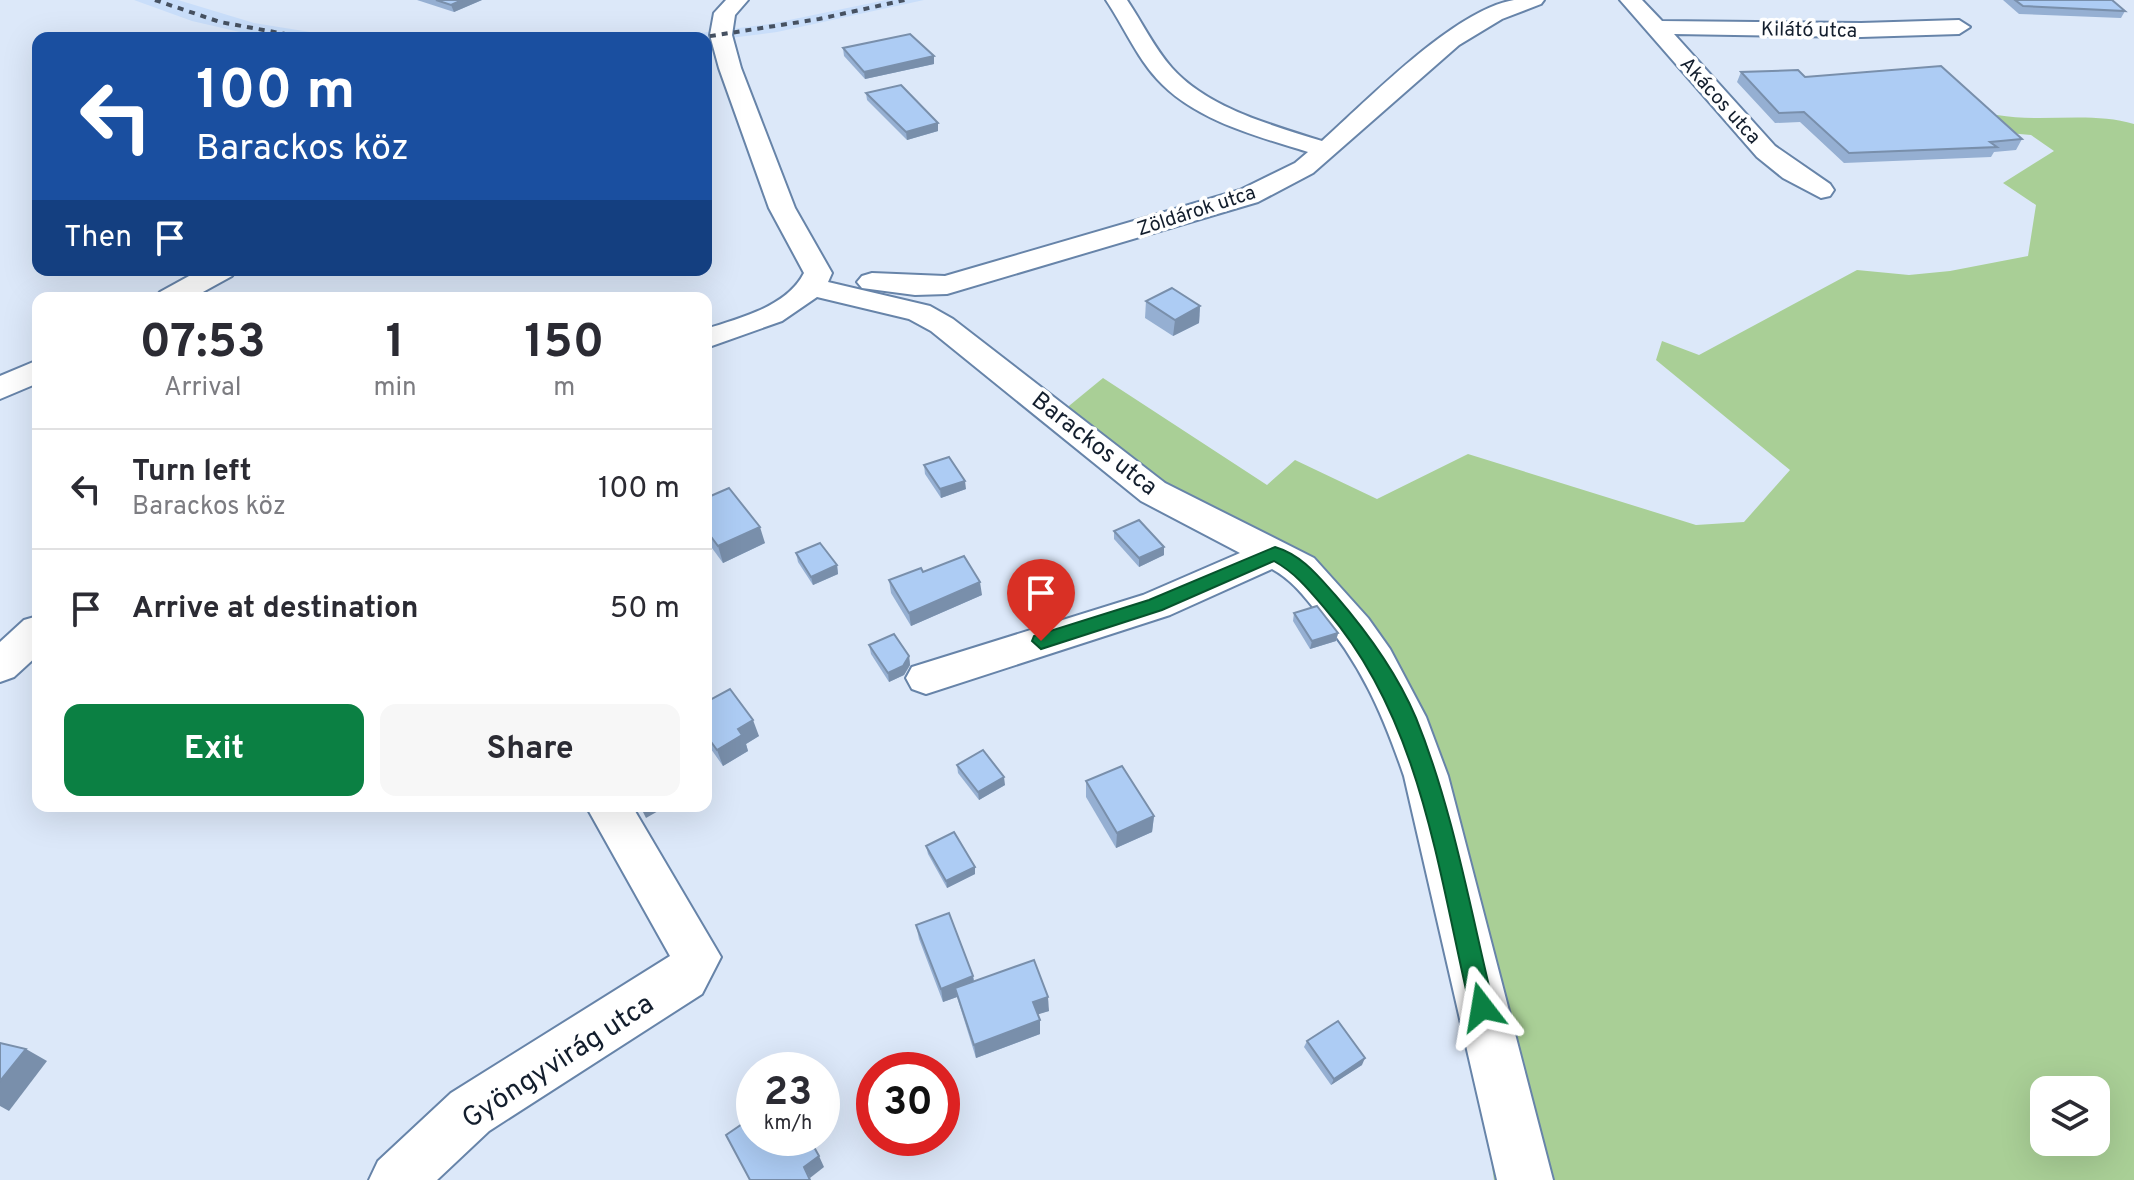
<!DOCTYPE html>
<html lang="en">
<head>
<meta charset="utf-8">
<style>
  :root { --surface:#fff; --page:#f7f7f7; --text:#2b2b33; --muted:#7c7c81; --line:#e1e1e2; --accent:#0b8043 }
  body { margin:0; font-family:Overpass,sans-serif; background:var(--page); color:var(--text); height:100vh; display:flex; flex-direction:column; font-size:30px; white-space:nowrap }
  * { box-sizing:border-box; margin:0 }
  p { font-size:26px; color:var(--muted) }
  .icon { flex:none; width:44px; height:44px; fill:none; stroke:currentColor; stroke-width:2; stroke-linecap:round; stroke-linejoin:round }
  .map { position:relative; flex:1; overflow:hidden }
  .side { position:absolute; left:32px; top:292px; width:680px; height:520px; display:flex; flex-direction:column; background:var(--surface); border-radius:16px; box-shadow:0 8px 32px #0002 }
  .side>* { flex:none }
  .guide { position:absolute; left:32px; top:32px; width:680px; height:244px; border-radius:16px; box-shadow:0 8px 32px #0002; background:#1a4fa0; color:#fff; overflow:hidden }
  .fabs { position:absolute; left:2030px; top:1076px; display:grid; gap:16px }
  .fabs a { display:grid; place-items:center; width:80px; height:80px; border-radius:16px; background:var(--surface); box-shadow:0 8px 32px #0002; font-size:40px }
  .speed { position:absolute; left:736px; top:1052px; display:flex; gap:16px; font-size:40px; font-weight:700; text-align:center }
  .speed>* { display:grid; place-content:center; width:104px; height:104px; border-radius:50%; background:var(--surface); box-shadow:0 8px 32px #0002; line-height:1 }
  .speed small { font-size:20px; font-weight:400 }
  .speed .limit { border:12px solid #d22; background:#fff; color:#111 }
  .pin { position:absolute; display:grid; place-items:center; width:68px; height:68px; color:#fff; margin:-82px -34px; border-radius:50% 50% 50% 0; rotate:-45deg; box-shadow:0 0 8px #0007 }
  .pin .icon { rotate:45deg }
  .me { position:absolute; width:88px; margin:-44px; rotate:346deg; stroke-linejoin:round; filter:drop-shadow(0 0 6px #0008) }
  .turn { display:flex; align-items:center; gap:28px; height:168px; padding:0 32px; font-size:36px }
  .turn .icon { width:104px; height:104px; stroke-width:2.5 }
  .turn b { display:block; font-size:56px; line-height:68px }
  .then { display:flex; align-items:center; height:76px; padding:0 32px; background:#0003; gap:16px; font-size:30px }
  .eta { display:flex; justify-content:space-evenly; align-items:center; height:136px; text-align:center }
  .eta b { font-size:48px; font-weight:700; line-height:56px }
  .button { display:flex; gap:16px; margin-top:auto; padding:16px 32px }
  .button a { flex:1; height:92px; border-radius:16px; background:var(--accent); color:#fff; font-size:32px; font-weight:700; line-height:92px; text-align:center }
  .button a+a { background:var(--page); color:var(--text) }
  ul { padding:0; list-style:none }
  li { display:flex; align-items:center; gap:24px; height:120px; padding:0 32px; border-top:2px solid var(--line) }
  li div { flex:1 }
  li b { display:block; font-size:30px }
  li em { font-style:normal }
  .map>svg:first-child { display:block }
  .built { fill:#c9defa }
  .green { fill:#a9cf96; fill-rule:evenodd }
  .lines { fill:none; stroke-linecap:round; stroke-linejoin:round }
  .minor-casing { stroke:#6784a9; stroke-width:4 }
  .minor { fill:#fff; fill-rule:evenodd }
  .rail { stroke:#465161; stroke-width:4; stroke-dasharray:6 6; stroke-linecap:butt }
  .wall { fill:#95afd2 }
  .shaded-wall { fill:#798fab }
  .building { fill:#adccf4; stroke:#798fab; stroke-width:2 }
  .route { fill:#0b8043; stroke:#07532c; stroke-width:2 }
  .labels { text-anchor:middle; stroke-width:7; stroke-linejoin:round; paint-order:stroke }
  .far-street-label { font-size:20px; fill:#131e2d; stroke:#fff }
  .street-label { font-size:24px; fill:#131e2d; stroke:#fff }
  .near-street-label { font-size:28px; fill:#131e2d; stroke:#fff }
</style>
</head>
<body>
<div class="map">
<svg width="2134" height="1180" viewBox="0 0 2134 1180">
  <rect width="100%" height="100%" fill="#dce8f9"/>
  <g class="built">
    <path d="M 134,0 L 178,0 L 254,23 L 347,38 L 266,38 L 192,21 Z"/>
    <path d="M 886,0 L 924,0 L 777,32 L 706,41 L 706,38 L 661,38 L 770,24 Z"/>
  </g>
  <path class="green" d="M 1997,115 C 2042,123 2091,111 2134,124 L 2134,1180 L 1494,1180 L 1427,720 L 1310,562 L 1155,486 L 1064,410 L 1103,378 L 1267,485 L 1295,460 L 1377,499 L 1468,454 L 1696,525 L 1744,522 L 1790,470 L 1656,360 L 1662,341 L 1699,355 L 1857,270 L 1909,275 L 1950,271 L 2028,256 L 2036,205 L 2003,183 L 2054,151 L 2031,135 L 1997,132 L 1976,122 ZM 2044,1090 L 2096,1090 L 2096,1142 L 2044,1142 Z"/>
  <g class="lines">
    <g class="minor-casing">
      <g id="minor">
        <path d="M 726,0 L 748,0 L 735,15 L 732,35 L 741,68 L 795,208 L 832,273 L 828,282 L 930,306 L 953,319 L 1165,483 L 1314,558 L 1368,618 L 1390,649 L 1426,717 L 1448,776 L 1553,1180 L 1497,1180 L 1404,776 C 1382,712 1361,664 1317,612 C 1303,595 1292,580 1272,569 L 1170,615 L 926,694 L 912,689 L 906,678 L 912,667 L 1143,595 L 1240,553 L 1141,501 L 931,331 L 909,319 L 817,297 L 782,321 L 706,348 L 706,329 C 739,318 787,307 804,273 L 769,208 L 719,68 L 710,35 L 714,13 Z"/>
        <path d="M 1106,0 L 1127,0 C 1142,22 1154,48 1172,68 C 1208,108 1271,125 1322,141 C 1368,100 1454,10 1514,0 C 1523,0 1535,0 1544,0 L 1541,4 L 1502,19 L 1459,45 L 1313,173 L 1258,202 L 947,294 L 915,295 L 862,288 L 857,282 L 862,276 L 872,273 L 945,276 L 1240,190 L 1295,163 L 1308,152 C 1256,136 1194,120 1157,79 C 1136,56 1123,25 1106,0 Z"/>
        <path d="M 1620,0 L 1642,0 L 1662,21 L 1861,23 L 1959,20 L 1970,27 L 1959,34 L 1861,37 L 1674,34 L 1775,146 L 1830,184 L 1834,190 L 1830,196 L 1821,198 L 1783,178 L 1757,157 Z"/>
        <path d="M 200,270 L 236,270 L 232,276 L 192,298 L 155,298 L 160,292 Z"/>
        <path d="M 38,360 L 38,383 L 0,399 L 0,376 Z"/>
        <path d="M 38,616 L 38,655 L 14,677 L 0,682 L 0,642 L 24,620 Z"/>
        <path d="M 586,806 L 632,806 L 721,957 L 702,994 L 489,1131 L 437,1180 L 369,1180 L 378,1161 L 451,1093 L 670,956 Z"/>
      </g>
    </g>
    <use href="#minor" class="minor"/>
    <g class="rail">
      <path d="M 155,0 L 220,22 L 307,38"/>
      <path d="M 698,38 L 819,19 L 905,0"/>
    </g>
  </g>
  <g class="wall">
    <path d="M 417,0 L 482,0 L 454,12 Z"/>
    <path d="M 2003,0 L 2112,0 L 2125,11 L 2121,18 L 2019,14 Z"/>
    <path d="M 843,48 L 934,64 L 865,79 L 844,56 Z"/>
    <path d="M 1741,72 L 1805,77 L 2022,139 L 2016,150 L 1994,152 L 1991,157 L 1844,163 L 1800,122 L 1775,123 L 1737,82 Z"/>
    <path d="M 866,93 L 938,123 L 938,131 L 907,140 L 867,100 Z"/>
    <path d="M 1146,301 L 1200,306 L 1199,323 L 1173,336 L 1145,318 Z"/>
    <path d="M 924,465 L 966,489 L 941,498 L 925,474 Z"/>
    <path d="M 706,498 L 765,543 L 723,563 L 706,540 Z"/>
    <path d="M 1114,531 L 1164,547 L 1164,555 L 1139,567 L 1114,539 Z"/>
    <path d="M 796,553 L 837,565 L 838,574 L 813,585 L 798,562 Z"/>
    <path d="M 923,572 L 982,595 L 911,626 L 891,593 L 889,580 Z"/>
    <path d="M 1294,613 L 1338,633 L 1336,641 L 1310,649 L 1293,621 Z"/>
    <path d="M 869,645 L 909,656 L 910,665 L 904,675 L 889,682 L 871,654 Z"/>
    <path d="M 706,702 L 759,736 L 746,744 L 748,751 L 723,766 L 706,742 Z"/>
    <path d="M 957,765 L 1005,785 L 979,800 L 958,773 Z"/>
    <path d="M 1086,781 L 1154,816 L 1152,832 L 1116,848 L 1086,797 Z"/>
    <path d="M 926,846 L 975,867 L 975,874 L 947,888 L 928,854 Z"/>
    <path d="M 916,925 L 973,976 L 974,981 L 1049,1011 L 1037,1014 L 1040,1020 L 1040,1034 L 976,1058 L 957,997 L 943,1002 L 919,939 Z"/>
    <path d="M 1307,1041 L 1362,1065 L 1331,1085 L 1304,1047 Z"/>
  </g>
  <g class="shaded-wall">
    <path d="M 462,0 L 482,0 L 454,12 L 451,5 Z"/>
    <path d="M 934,56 L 934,64 L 865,79 L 864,72 Z"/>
    <path d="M 938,123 L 938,131 L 907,140 L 906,132 Z"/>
    <path d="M 1200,306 L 1199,323 L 1173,336 L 1175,320 Z"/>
    <path d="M 965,481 L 966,489 L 941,498 L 940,489 Z"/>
    <path d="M 760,527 L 765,543 L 723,563 L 718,546 Z"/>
    <path d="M 1164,547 L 1164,555 L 1139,567 L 1139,558 Z"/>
    <path d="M 837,565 L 838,574 L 813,585 L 811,577 Z"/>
    <path d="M 980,582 L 982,595 L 911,626 L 909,613 Z"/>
    <path d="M 1338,633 L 1336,641 L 1310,649 L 1312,641 Z"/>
    <path d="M 909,656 L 910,665 L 904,675 L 889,682 L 888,673 Z"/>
    <path d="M 753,720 L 759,736 L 746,744 L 748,751 L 723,766 L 717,750 L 738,729 Z"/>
    <path d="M 1004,777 L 1005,785 L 979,800 L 978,792 Z"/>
    <path d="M 649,806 L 667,806 L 646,818 L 642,810 Z"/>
    <path d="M 1154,816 L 1152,832 L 1116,848 L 1117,833 Z"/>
    <path d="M 975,867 L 975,874 L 947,888 L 946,881 Z"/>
    <path d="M 973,976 L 975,990 L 955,988 L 957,997 L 943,1002 L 941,989 Z"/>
    <path d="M 1048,997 L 1049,1011 L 1033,1016 L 1033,1002 Z"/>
    <path d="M 1040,1020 L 1040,1034 L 976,1058 L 974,1045 Z"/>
    <path d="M 26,1049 L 47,1061 L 9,1111 L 0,1106 L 0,1081 Z"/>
    <path d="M 1365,1058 L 1362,1065 L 1331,1085 L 1334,1079 Z"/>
    <path d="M 819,1156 L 824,1167 L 810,1178 L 804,1167 Z"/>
  </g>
  <g class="building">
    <path d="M 436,0 L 462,0 L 451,5 Z"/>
    <path d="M 2015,0 L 2112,0 L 2125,11 L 2023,6 Z"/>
    <path d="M 910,34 L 934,56 L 864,72 L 843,48 Z"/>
    <path d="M 1941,66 L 2022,139 L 1990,142 L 1997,147 L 1849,153 L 1804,112 L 1779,113 L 1741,72 L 1798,70 L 1805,77 Z"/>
    <path d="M 901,85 L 938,123 L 906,132 L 866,93 Z"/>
    <path d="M 1172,288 L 1200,306 L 1175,320 L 1146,301 Z"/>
    <path d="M 949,457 L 965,481 L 940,489 L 924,465 Z"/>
    <path d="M 729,488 L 760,527 L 718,546 L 706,530 L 706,498 Z"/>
    <path d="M 1139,520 L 1164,547 L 1139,558 L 1114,531 Z"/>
    <path d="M 820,543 L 837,565 L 811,577 L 796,553 Z"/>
    <path d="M 964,556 L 980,582 L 909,613 L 889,580 L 921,568 L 923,572 Z"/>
    <path d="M 1317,606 L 1338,633 L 1312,641 L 1294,613 Z"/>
    <path d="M 894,634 L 909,656 L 903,666 L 888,673 L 869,645 Z"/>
    <path d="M 730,689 L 753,720 L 738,729 L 742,735 L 717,750 L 706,735 L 706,702 Z"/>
    <path d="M 983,750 L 1004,777 L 978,792 L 957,765 Z"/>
    <path d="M 1122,766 L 1154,816 L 1117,833 L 1086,781 Z"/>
    <path d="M 640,806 L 649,806 L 642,810 Z"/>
    <path d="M 954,832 L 975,867 L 946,881 L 926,846 Z"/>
    <path d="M 949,913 L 973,976 L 941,989 L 916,925 Z"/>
    <path d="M 1034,960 L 1048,997 L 1033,1002 L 1040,1020 L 974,1045 L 955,988 Z"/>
    <path d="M 1338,1021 L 1365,1058 L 1334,1079 L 1307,1041 Z"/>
    <path d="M 0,1043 L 26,1049 L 0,1081 Z"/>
    <path d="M 754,1116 L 754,1138 L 809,1138 L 819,1156 L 804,1167 L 810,1180 L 750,1180 L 726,1135 Z"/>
  </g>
  <path class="route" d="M 1275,547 C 1302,555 1318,576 1336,596 C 1368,633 1397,673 1416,718 C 1453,809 1471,913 1494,1007 L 1491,1016 L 1482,1019 L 1474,1016 L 1470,1007 C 1438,871 1421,720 1327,611 C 1310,591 1297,574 1274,561 L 1162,610 L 1041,649 L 1032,641 L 1034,636 L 1149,600 Z"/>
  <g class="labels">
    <g class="far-street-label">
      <text transform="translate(1809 29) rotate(1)" y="7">Kilátó utca</text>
      <text transform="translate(1721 100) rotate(48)" y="7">Akácos utca</text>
      <text transform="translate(1196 210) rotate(-18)" y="7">Zöldárok utca</text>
    </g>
    <g class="street-label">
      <text transform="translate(1095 443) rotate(38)" y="8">Barackos utca</text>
    </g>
    <g class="near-street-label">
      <text transform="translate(557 1060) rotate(-33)" y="10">Gyöngyvirág utca</text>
    </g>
  </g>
</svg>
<div class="fabs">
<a><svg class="icon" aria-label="layers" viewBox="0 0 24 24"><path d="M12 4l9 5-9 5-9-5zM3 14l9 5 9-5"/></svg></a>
</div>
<div class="speed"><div>23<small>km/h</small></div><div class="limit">30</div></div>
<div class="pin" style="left:1041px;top:641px;background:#d93025"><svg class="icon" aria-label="arrive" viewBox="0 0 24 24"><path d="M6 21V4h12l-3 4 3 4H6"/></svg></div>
<svg class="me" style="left:1482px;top:1007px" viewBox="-20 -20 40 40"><path d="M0-17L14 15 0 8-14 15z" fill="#0b8043" stroke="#fff" stroke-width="4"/></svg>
<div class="guide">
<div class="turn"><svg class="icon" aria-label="left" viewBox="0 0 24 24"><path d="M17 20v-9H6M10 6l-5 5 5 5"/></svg><div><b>100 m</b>Barackos köz</div></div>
<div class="then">Then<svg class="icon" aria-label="arrive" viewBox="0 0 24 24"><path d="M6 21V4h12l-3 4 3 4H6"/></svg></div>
</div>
<section class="side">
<div class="eta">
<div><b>07:53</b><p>Arrival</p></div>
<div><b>1</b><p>min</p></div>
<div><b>150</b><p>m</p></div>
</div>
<ul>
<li><svg class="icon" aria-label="left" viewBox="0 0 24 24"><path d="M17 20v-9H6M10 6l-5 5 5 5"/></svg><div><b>Turn left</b><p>Barackos köz</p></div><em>100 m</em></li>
<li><svg class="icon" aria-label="arrive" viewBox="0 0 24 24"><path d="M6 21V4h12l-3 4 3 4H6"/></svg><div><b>Arrive at destination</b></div><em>50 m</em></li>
</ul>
<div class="button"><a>Exit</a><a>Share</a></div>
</section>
</div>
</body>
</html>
